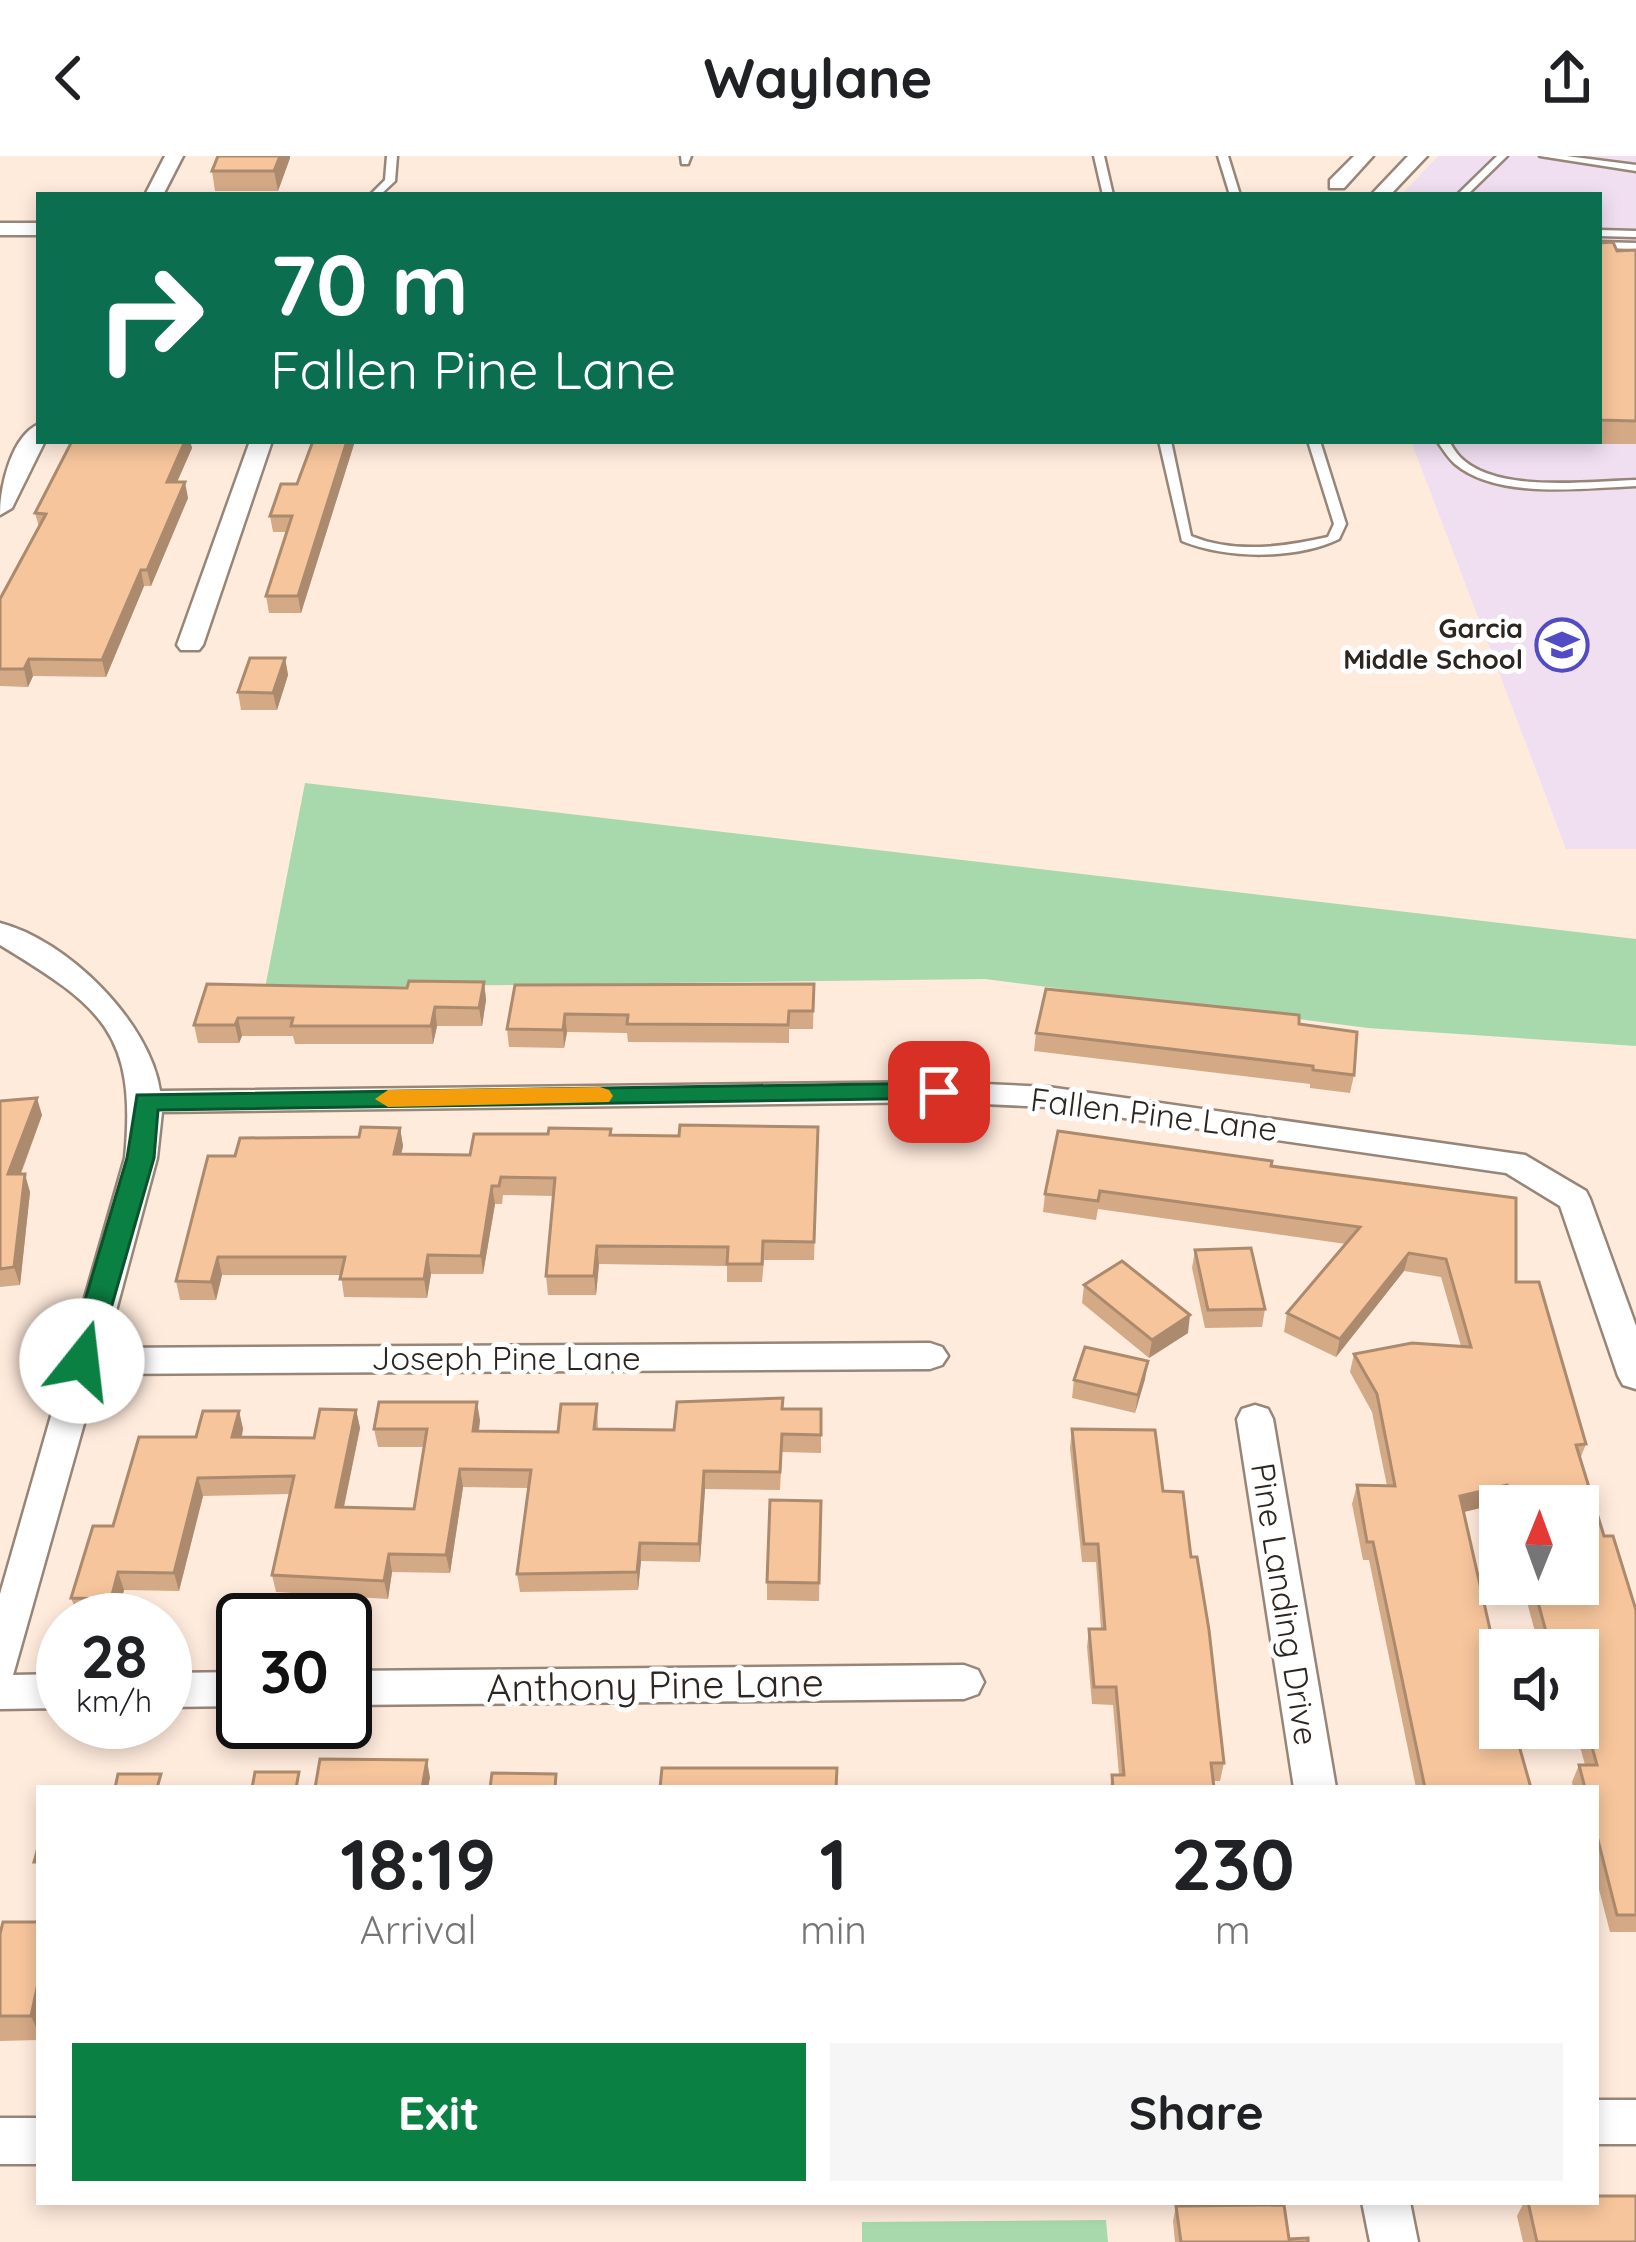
<!DOCTYPE html>
<html lang="en">
<head>
<meta charset="utf-8">
<style>
  :root { --surface:#fff; --page:#f6f6f6; --text:#202124; --muted:#757577; --accent:#0b8043 }
  body { margin:0; font-family:Quicksand,sans-serif; background:var(--page); color:var(--text); height:100vh; display:flex; flex-direction:column; font-size:45px; white-space:nowrap }
  * { box-sizing:border-box; margin:0 }
  p { font-size:39px; color:var(--muted) }
  .icon { flex:none; width:66px; height:66px; fill:none; stroke:currentColor; stroke-width:2; stroke-linecap:round; stroke-linejoin:round }
  .map { position:relative; flex:1; overflow:hidden }
  .sheet { position:absolute; left:36px; top:1629px; width:1563px; height:420px; display:flex; flex-direction:column; background:var(--surface); border-radius:0px; box-shadow:0 6px 18px #0003 }
  .sheet>* { flex:none }
  .banner { position:absolute; left:36px; top:36px; width:1566px; height:252px; border-radius:0px; box-shadow:0 6px 18px #0003; background:#0b6e4f; color:#fff; overflow:hidden }
  .needle { width:78px; rotate:1deg }
  .fabs { position:absolute; left:1479px; top:1329px; display:grid; gap:24px }
  .fabs a { display:grid; place-items:center; width:120px; height:120px; border-radius:0px; background:var(--surface); box-shadow:0 6px 18px #0003; font-size:60px }
  .speed { position:absolute; left:36px; top:1437px; display:flex; gap:24px; font-size:60px; font-weight:700; text-align:center }
  .speed>* { display:grid; place-content:center; width:156px; height:156px; border-radius:50%; background:var(--surface); box-shadow:0 6px 18px #0003; line-height:1 }
  .speed small { font-size:30px; font-weight:400 }
  .speed .limit { border:6px solid #111; border-radius:18px; background:#fff; color:#111 }
  .pin { position:absolute; display:grid; place-items:center; width:102px; height:102px; color:#fff; margin:-51px; border-radius:24px; box-shadow:0 6px 18px #0006 }
  .me { position:absolute; width:132px; margin:-66px; rotate:16deg; stroke-linejoin:round; filter:drop-shadow(0 0 9px #0008) }
  .turn { display:flex; align-items:center; gap:42px; height:252px; padding:0 36px; font-size:54px }
  .turn .icon { width:156px; height:156px; stroke-width:2.5 }
  .turn b { display:block; font-size:84px; line-height:102px }
  .eta { display:flex; justify-content:space-evenly; align-items:center; height:204px; text-align:center }
  .eta b { font-size:72px; font-weight:800; line-height:84px }
  .cta { display:flex; gap:24px; margin-top:auto; padding:24px 36px }
  .cta a { flex:1; height:138px; border-radius:0px; background:var(--accent); color:#fff; font-size:48px; font-weight:800; line-height:138px; text-align:center }
  .cta a+a { background:var(--page); color:var(--text) }
  header { display:flex; justify-content:space-between; align-items:center; height:156px; padding:0 36px; background:var(--surface); font-size:54px; font-weight:800 }
  .map>svg:first-child { display:block }
  .education { fill:#f0dff1 }
  .green { fill:#a8d9ac }
  .lines { fill:none; stroke-linecap:round; stroke-linejoin:round }
  .lane-casing { stroke:#978678; stroke-width:5 }
  .street-casing { stroke:#978678; stroke-width:5 }
  .lane { fill:#fff; fill-rule:evenodd }
  .street { fill:#fff; fill-rule:evenodd }
  .wall { fill:#d4a986 }
  .shaded-wall { fill:#ac8a6d }
  .building { fill:#f6c59c; stroke:#ac8a6d; stroke-width:3 }
  .route { fill:#0b8043; stroke:#07532c; stroke-width:3 }
  .slow { fill:#f59e0b }
  .labels { text-anchor:middle; stroke-width:10; stroke-linejoin:round; paint-order:stroke }
  .far-poi-label { font-size:27px; font-weight:bold; fill:#2d2620; stroke:#fff; text-anchor:end }
  .street-label { font-size:33px; fill:#2d2620; stroke:#fff }
  .near-street-label { font-size:39px; fill:#2d2620; stroke:#fff }
</style>
</head>
<body>
<header><svg class="icon" aria-label="back" viewBox="0 0 24 24"><path d="M15 5l-7 7 7 7"/></svg>Waylane<svg class="icon" aria-label="share" viewBox="0 0 24 24"><path d="M12 15V3M7 8l5-5 5 5M5 13v7h14v-7"/></svg></header>
<div class="map">
<svg width="1636" height="2086" viewBox="0 0 1636 2086">
  <rect width="100%" height="100%" fill="#ffebdc"/>
  <path class="education" d="M 1438,0 L 1636,0 L 1636,693 L 1566,693 L 1411,285 L 1599,285 L 1599,39 L 1401,39 Z"/>
  <g class="green">
    <path d="M 305,627 L 1636,783 L 1636,890 L 1368,872 L 985,823 L 265,832 Z"/>
    <path d="M 1106,2064 L 1108,2086 L 862,2086 L 862,2066 Z"/>
  </g>
  <g class="lines">
    <g class="lane-casing">
      <g id="lane">
        <path d="M 387,0 L 397,0 L 395,25 L 380,39 L 370,39 L 385,24 Z"/>
        <path d="M 681,0 L 691,0 L 688,8 L 682,8 Z"/>
        <path d="M 1094,0 L 1104,0 L 1113,39 L 1103,39 Z"/>
        <path d="M 1218,0 L 1228,0 L 1240,39 L 1230,39 Z"/>
        <path d="M 1497,0 L 1507,0 L 1467,39 L 1457,39 Z"/>
        <path d="M 1540,0 L 1566,0 L 1636,9 L 1636,15 Z"/>
        <path d="M 1599,74 L 1636,75 L 1636,81 L 1599,80 Z"/>
        <path d="M 1599,86 L 1636,87 L 1636,93 L 1599,92 Z"/>
        <path d="M 1159,285 L 1171,285 L 1191,380 C 1235,398 1283,391 1328,381 L 1334,368 L 1308,285 L 1320,285 L 1346,368 L 1339,383 C 1295,404 1227,403 1182,385 Z"/>
        <path d="M 1437,285 L 1449,285 C 1452,290 1455,296 1460,301 C 1497,338 1588,325 1636,324 L 1636,330 C 1584,332 1498,344 1455,308 C 1448,302 1443,293 1437,285 Z"/>
      </g>
    </g>
    <g class="street-casing">
      <g id="street">
        <path d="M 165,0 L 183,0 L 163,39 L 145,39 Z"/>
        <path d="M 1354,0 L 1373,0 L 1344,32 L 1330,32 L 1330,24 Z"/>
        <path d="M 1408,0 L 1427,0 L 1390,39 L 1371,39 Z"/>
        <rect x="0" y="67" width="39" height="12"/>
        <path d="M 39,268 L 39,285 L 45,285 L 12,352 L 0,359 C 0,331 11,280 39,268 Z"/>
        <path d="M 250,285 L 272,285 L 203,489 L 199,494 L 181,494 L 177,489 Z"/>
        <path d="M 0,767 C 67,784 150,866 160,935 L 939,926 L 1048,931 L 1525,999 L 1586,1035 L 1590,1043 L 1636,1170 L 1636,1233 L 1623,1229 L 1618,1220 L 1560,1050 L 1506,1017 L 1048,951 L 939,946 L 162,956 L 157,1002 L 106,1192 L 930,1187 L 942,1191 L 948,1200 L 942,1209 L 930,1213 L 98,1218 L 13,1519 L 63,1518 L 63,1552 L 0,1553 L 0,1438 L 125,1002 C 137,877 102,851 0,789 Z"/>
        <path d="M 1255,1249 L 1268,1253 L 1273,1263 L 1336,1632 L 1294,1632 L 1237,1263 L 1242,1253 Z"/>
        <path d="M 964,1509 L 978,1514 L 984,1526 L 978,1538 L 964,1543 L 345,1549 L 345,1515 Z"/>
        <path d="M 243,1516 L 243,1550 L 165,1551 L 165,1517 Z"/>
        <rect x="1596" y="1944" width="40" height="44"/>
        <rect x="0" y="1962" width="39" height="46"/>
        <path d="M 1362,2046 L 1410,2046 L 1418,2086 L 1370,2086 Z"/>
      </g>
    </g>
    <use href="#lane" class="lane"/>
    <use href="#street" class="street"/>
  </g>
  <g class="wall">
    <path d="M 218,0 L 290,0 L 290,2 L 278,35 L 215,35 L 212,15 Z"/>
    <path d="M 1599,87 L 1617,95 L 1636,94 L 1636,288 L 1569,288 L 1568,285 L 1599,285 Z"/>
    <path d="M 72,285 L 190,285 L 192,292 L 177,326 L 188,342 L 151,430 L 144,430 L 106,521 L 33,520 L 28,531 L 0,530 L 0,443 L 39,371 L 35,357 Z"/>
    <path d="M 355,285 L 301,457 L 269,457 L 266,440 L 287,376 L 273,376 L 270,360 L 297,328 Z"/>
    <path d="M 285,502 L 288,519 L 277,554 L 241,554 L 238,536 Z"/>
    <path d="M 484,826 L 486,844 L 482,870 L 437,870 L 433,888 L 295,888 L 293,880 L 242,880 L 239,887 L 198,887 L 194,869 L 407,832 Z"/>
    <path d="M 814,828 L 813,873 L 789,873 L 789,887 L 628,886 L 627,877 L 567,876 L 564,892 L 509,891 L 507,873 L 515,829 Z"/>
    <path d="M 1299,868 L 1354,919 L 1350,937 L 1310,932 L 1310,928 L 1034,895 L 1036,877 Z"/>
    <path d="M 0,945 L 42,959 L 21,1018 L 30,1036 L 20,1129 L 0,1131 Z"/>
    <path d="M 818,971 L 814,1104 L 764,1104 L 762,1126 L 727,1126 L 727,1110 L 599,1108 L 596,1139 L 548,1139 L 546,1120 L 553,1040 L 503,1039 L 502,1048 L 495,1048 L 483,1118 L 431,1118 L 427,1142 L 344,1141 L 341,1119 L 222,1119 L 216,1144 L 180,1144 L 176,1125 L 235,1000 L 359,981 L 400,972 L 403,990 L 401,998 L 470,999 L 548,978 L 611,973 L 611,979 L 679,980 Z"/>
    <path d="M 1271,1010 L 1516,1126 L 1586,1288 L 1580,1303 L 1604,1380 L 1636,1454 L 1636,1776 L 1610,1776 L 1596,1722 L 1596,1632 L 1573,1632 L 1572,1626 L 1579,1609 L 1585,1609 L 1575,1572 L 1578,1572 L 1578,1494 L 1540,1494 L 1522,1428 L 1578,1428 L 1578,1350 L 1502,1350 L 1501,1347 L 1464,1356 L 1500,1572 L 1531,1632 L 1416,1632 L 1369,1404 L 1363,1404 L 1352,1348 L 1357,1329 L 1387,1330 L 1372,1256 L 1350,1216 L 1354,1198 L 1461,1190 L 1441,1121 L 1404,1115 L 1336,1201 L 1284,1176 L 1287,1157 L 1346,1088 L 1098,1053 L 1096,1064 L 1043,1056 L 1045,1038 Z"/>
    <path d="M 1195,1094 L 1265,1153 L 1262,1171 L 1205,1172 L 1192,1112 Z"/>
    <path d="M 1084,1129 L 1188,1177 L 1149,1202 L 1082,1147 Z"/>
    <path d="M 1145,1223 L 1135,1257 L 1072,1242 L 1074,1224 Z"/>
    <path d="M 597,1248 L 598,1273 L 674,1274 L 783,1253 L 821,1253 L 821,1297 L 782,1296 L 780,1334 L 705,1333 L 700,1406 L 641,1405 L 638,1434 L 520,1436 L 517,1418 L 529,1332 L 463,1331 L 450,1417 L 392,1416 L 388,1443 L 276,1436 L 272,1419 L 290,1338 L 203,1340 L 179,1435 L 124,1434 L 117,1460 L 78,1460 L 71,1442 L 113,1370 L 196,1281 L 239,1255 L 243,1273 L 242,1281 L 314,1282 L 356,1254 L 360,1272 L 344,1351 L 414,1353 L 424,1291 L 378,1291 L 374,1273 L 480,1264 L 479,1275 L 558,1276 Z"/>
    <path d="M 1072,1273 L 1163,1335 L 1191,1401 L 1224,1607 L 1220,1625 L 1214,1625 L 1214,1632 L 1110,1632 L 1112,1619 L 1119,1619 L 1113,1549 L 1092,1548 L 1087,1491 L 1089,1473 L 1101,1473 L 1096,1406 L 1082,1406 L 1070,1292 Z"/>
    <path d="M 821,1345 L 819,1445 L 767,1444 L 767,1426 Z"/>
    <path d="M 39,1766 L 39,1884 L 0,1885 L 0,1778 Z"/>
    <path d="M 1524,2046 L 1528,2046 L 1636,2086 L 1523,2086 L 1517,2060 Z"/>
    <path d="M 1176,2050 L 1289,2083 L 1308,2086 L 1175,2086 L 1173,2065 Z"/>
  </g>
  <g class="shaded-wall">
    <path d="M 280,0 L 290,0 L 290,2 L 278,35 L 274,15 Z"/>
    <path d="M 185,285 L 190,285 L 192,292 L 170,342 L 167,326 Z"/>
    <path d="M 347,285 L 355,285 L 301,457 L 298,440 Z"/>
    <path d="M 185,326 L 188,342 L 151,430 L 147,414 Z"/>
    <path d="M 141,414 L 144,430 L 106,521 L 102,504 Z"/>
    <path d="M 285,502 L 288,519 L 277,554 L 273,537 Z"/>
    <path d="M 29,503 L 33,520 L 28,531 L 24,513 Z"/>
    <path d="M 484,826 L 486,844 L 482,870 L 479,852 Z"/>
    <path d="M 435,851 L 437,870 L 433,888 L 431,870 Z"/>
    <path d="M 565,858 L 567,876 L 564,892 L 563,874 Z"/>
    <path d="M 238,862 L 242,880 L 239,887 L 235,869 Z"/>
    <path d="M 37,942 L 42,959 L 14,1035 L 8,1018 Z"/>
    <path d="M 400,972 L 403,990 L 397,1017 L 394,998 Z"/>
    <path d="M 25,1018 L 30,1036 L 20,1129 L 14,1111 Z"/>
    <path d="M 492,1030 L 495,1048 L 483,1118 L 481,1100 Z"/>
    <path d="M 597,1090 L 599,1108 L 596,1139 L 594,1120 Z"/>
    <path d="M 1409,1097 L 1404,1115 L 1336,1201 L 1340,1183 Z"/>
    <path d="M 428,1099 L 431,1118 L 427,1142 L 424,1123 Z"/>
    <path d="M 218,1101 L 222,1119 L 216,1144 L 211,1126 Z"/>
    <path d="M 1190,1159 L 1188,1177 L 1149,1202 L 1152,1184 Z"/>
    <path d="M 1148,1205 L 1145,1223 L 1135,1257 L 1138,1239 Z"/>
    <path d="M 477,1246 L 480,1264 L 476,1293 L 473,1275 Z"/>
    <path d="M 356,1254 L 360,1272 L 340,1369 L 336,1351 Z"/>
    <path d="M 239,1255 L 243,1273 L 237,1299 L 232,1281 Z"/>
    <path d="M 460,1313 L 463,1331 L 450,1417 L 446,1399 Z"/>
    <path d="M 704,1315 L 705,1333 L 700,1406 L 699,1388 Z"/>
    <path d="M 198,1322 L 203,1340 L 179,1435 L 174,1417 Z"/>
    <path d="M 1507,1329 L 1501,1347 L 1455,1358 L 1460,1340 Z"/>
    <path d="M 640,1387 L 641,1405 L 638,1434 L 637,1416 Z"/>
    <path d="M 389,1398 L 392,1416 L 388,1443 L 384,1425 Z"/>
    <path d="M 118,1416 L 124,1434 L 117,1460 L 111,1443 Z"/>
    <path d="M 427,1604 L 430,1622 L 428,1632 L 422,1632 Z"/>
    <path d="M 37,1832 L 39,1835 L 39,1878 L 31,1860 Z"/>
  </g>
  <g class="building">
    <path d="M 218,0 L 280,0 L 274,15 L 212,15 Z"/>
    <path d="M 1613,86 L 1617,95 L 1636,94 L 1636,265 L 1599,264 L 1599,87 Z"/>
    <path d="M 72,285 L 185,285 L 167,326 L 185,326 L 147,414 L 141,414 L 102,504 L 29,503 L 24,513 L 0,513 L 0,443 L 46,358 L 35,357 Z"/>
    <path d="M 313,285 L 347,285 L 298,440 L 266,440 L 292,360 L 270,360 L 281,328 L 297,328 Z"/>
    <path d="M 250,502 L 285,502 L 273,537 L 238,536 Z"/>
    <path d="M 409,825 L 484,826 L 479,852 L 435,851 L 431,870 L 291,870 L 293,862 L 238,862 L 235,869 L 194,869 L 207,828 L 407,832 Z"/>
    <path d="M 814,828 L 813,855 L 789,855 L 788,869 L 627,868 L 628,859 L 565,858 L 563,874 L 507,873 L 515,829 Z"/>
    <path d="M 1046,833 L 1299,859 L 1299,868 L 1357,876 L 1354,919 L 1313,914 L 1313,910 L 1036,877 Z"/>
    <path d="M 37,942 L 8,1018 L 25,1018 L 14,1111 L 0,1113 L 0,945 Z"/>
    <path d="M 680,969 L 818,971 L 814,1086 L 763,1085 L 762,1108 L 727,1108 L 728,1091 L 597,1090 L 594,1120 L 546,1120 L 555,1022 L 501,1021 L 499,1030 L 492,1030 L 481,1100 L 428,1099 L 424,1123 L 340,1123 L 345,1101 L 218,1101 L 211,1126 L 176,1125 L 208,1000 L 235,1000 L 240,982 L 359,981 L 361,971 L 400,972 L 394,998 L 470,999 L 474,978 L 548,978 L 549,972 L 611,973 L 610,979 L 679,980 Z"/>
    <path d="M 1058,975 L 1272,1005 L 1271,1010 L 1516,1042 L 1516,1126 L 1539,1126 L 1586,1288 L 1576,1289 L 1604,1380 L 1613,1380 L 1636,1454 L 1636,1759 L 1617,1759 L 1596,1676 L 1596,1632 L 1585,1632 L 1579,1609 L 1597,1609 L 1578,1540 L 1578,1494 L 1551,1494 L 1533,1428 L 1578,1428 L 1578,1350 L 1512,1350 L 1507,1329 L 1460,1340 L 1500,1518 L 1500,1572 L 1514,1572 L 1531,1632 L 1425,1632 L 1373,1386 L 1367,1386 L 1357,1329 L 1395,1330 L 1377,1238 L 1354,1198 L 1412,1187 L 1471,1191 L 1446,1103 L 1409,1097 L 1340,1183 L 1287,1157 L 1360,1071 L 1100,1035 L 1098,1045 L 1045,1038 Z"/>
    <path d="M 1251,1092 L 1265,1153 L 1208,1154 L 1195,1094 Z"/>
    <path d="M 1122,1105 L 1190,1159 L 1152,1184 L 1084,1129 Z"/>
    <path d="M 1085,1191 L 1148,1205 L 1138,1239 L 1074,1224 Z"/>
    <path d="M 783,1242 L 782,1253 L 821,1253 L 821,1279 L 782,1278 L 780,1316 L 704,1315 L 699,1388 L 640,1387 L 637,1416 L 517,1418 L 531,1314 L 460,1313 L 446,1399 L 389,1398 L 384,1425 L 272,1419 L 294,1320 L 198,1322 L 174,1417 L 118,1416 L 111,1443 L 71,1442 L 93,1370 L 113,1370 L 139,1281 L 196,1281 L 203,1255 L 239,1255 L 232,1281 L 314,1282 L 320,1253 L 356,1254 L 336,1351 L 414,1353 L 427,1273 L 374,1273 L 379,1246 L 477,1246 L 473,1275 L 558,1276 L 561,1248 L 597,1248 L 594,1273 L 674,1274 L 677,1246 Z"/>
    <path d="M 1072,1273 L 1155,1274 L 1163,1335 L 1183,1336 L 1191,1401 L 1197,1401 L 1209,1474 L 1224,1607 L 1211,1607 L 1214,1632 L 1113,1632 L 1112,1619 L 1124,1619 L 1116,1531 L 1094,1531 L 1089,1473 L 1105,1473 L 1098,1388 L 1084,1388 Z"/>
    <path d="M 770,1344 L 821,1345 L 819,1427 L 767,1426 Z"/>
    <path d="M 320,1603 L 427,1604 L 422,1632 L 315,1632 Z"/>
    <path d="M 662,1612 L 837,1612 L 836,1632 L 660,1632 Z"/>
    <path d="M 255,1616 L 299,1616 L 296,1632 L 252,1632 Z"/>
    <path d="M 492,1617 L 556,1618 L 555,1632 L 490,1632 Z"/>
    <path d="M 118,1618 L 161,1618 L 157,1632 L 115,1632 Z"/>
    <path d="M 39,1688 L 39,1706 L 34,1706 Z"/>
    <path d="M 3,1766 L 39,1766 L 39,1832 L 37,1832 L 31,1860 L 0,1860 L 0,1778 Z"/>
    <path d="M 1596,2040 L 1636,2040 L 1636,2086 L 1537,2086 L 1528,2046 L 1596,2046 Z"/>
    <path d="M 1284,2049 L 1289,2083 L 1308,2082 L 1308,2086 L 1181,2086 L 1176,2050 Z"/>
  </g>
  <path class="route" d="M 939,927 L 948,930 L 952,936 L 948,942 L 158,954 L 154,1002 L 96,1205 L 92,1212 L 72,1212 L 67,1205 L 127,1002 L 137,939 Z"/>
  <path class="slow" d="M 600,931 L 609,934 L 613,940 L 609,946 L 388,951 L 375,943 L 388,934 Z"/>
  <defs>
    <g id="school-ring" transform="scale(2.7)"><circle r="9.5" fill="#fff" stroke="#514cc3" stroke-width="1.5"/><path d="M0-5L7-2L0 1L-7-2ZM-4 1L0 2.5L4 1V4Q0 6-4 4Z" fill="#514cc3"/></g>
  </defs>
  <g fill-rule="evenodd">
    <use href="#school-ring" x="1562" y="489"/>
  </g>
  <g class="labels">
    <g class="far-poi-label">
      <text x="1523" y="482">Garcia<tspan x="1523" dy="31">Middle School</tspan></text>
    </g>
    <g class="street-label">
      <text transform="translate(1154 958) rotate(7)" y="12">Fallen Pine Lane</text>
      <text x="506" y="1214">Joseph Pine Lane</text>
      <text transform="translate(1285 1448) rotate(81)" y="12">Pine Landing Drive</text>
    </g>
    <g class="near-street-label">
      <text transform="translate(655 1529) rotate(-1)" y="14">Anthony Pine Lane</text>
    </g>
  </g>
</svg>
<div class="fabs">
<a><svg class="needle" viewBox="-14 -14 28 28"><path d="M0-13l5 13h-10z" fill="#e53935"/><path d="M0 13l5-13h-10z" fill="#757577"/></svg></a>
<a><svg class="icon" aria-label="sound" viewBox="0 0 24 24"><path d="M4 9h4l5-4v14l-5-4H4zM17 9q2 3 0 6"/></svg></a>
</div>
<div class="speed"><div>28<small>km/h</small></div><div class="limit">30</div></div>
<div class="pin" style="left:939px;top:936px;background:#d93025"><svg class="icon" aria-label="arrive" viewBox="0 0 24 24"><path d="M6 21V4h12l-3 4 3 4H6"/></svg></div>
<svg class="me" style="left:82px;top:1205px" viewBox="-20 -20 40 40"><circle r="19" fill="#fff"/><path d="M0-13L10 11 0 6-10 11z" fill="#0b8043"/></svg>
<div class="banner">
<div class="turn"><svg class="icon" aria-label="right" viewBox="0 0 24 24"><path d="M7 20v-9h11M14 6l5 5-5 5"/></svg><div><b>70 m</b>Fallen Pine Lane</div></div>
</div>
<section class="sheet">
<div class="eta">
<div><b>18:19</b><p>Arrival</p></div>
<div><b>1</b><p>min</p></div>
<div><b>230</b><p>m</p></div>
</div>
<div class="cta"><a>Exit</a><a>Share</a></div>
</section>
</div>
</body>
</html>
